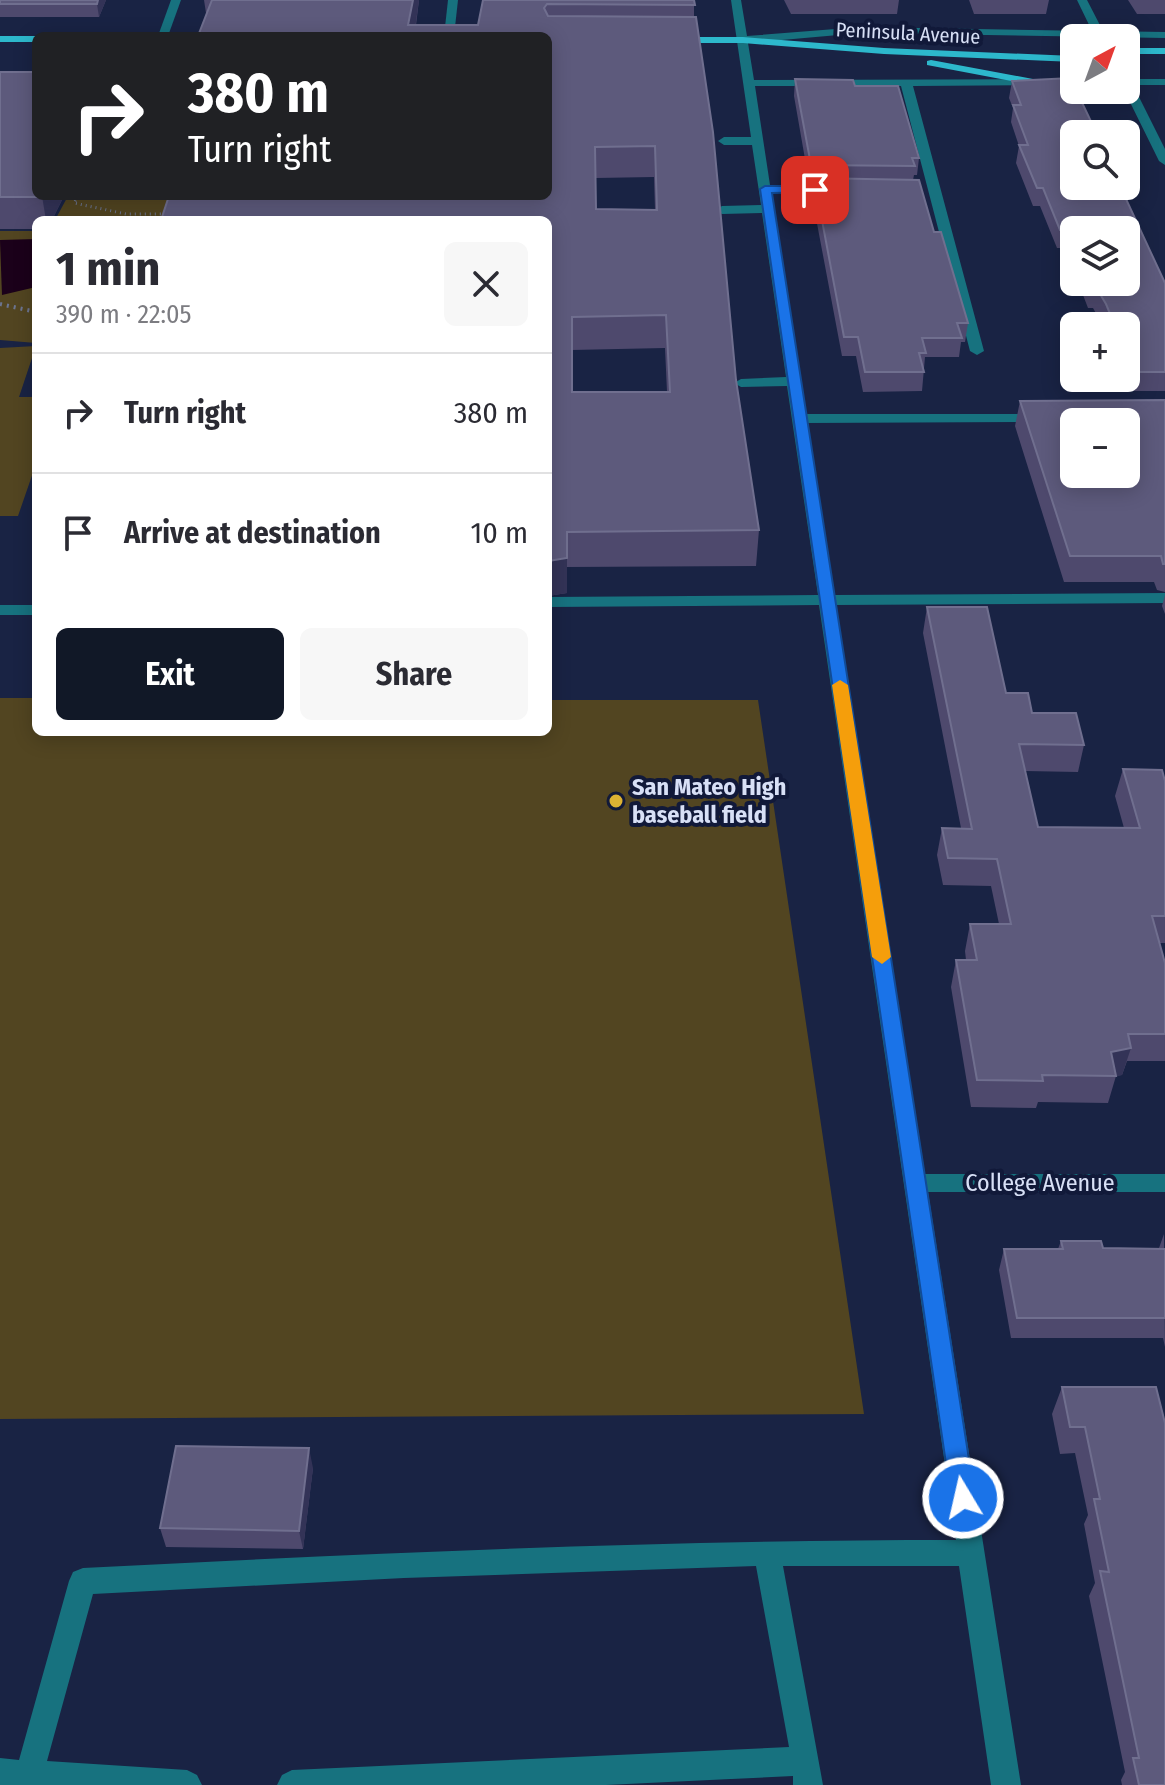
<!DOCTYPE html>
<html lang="en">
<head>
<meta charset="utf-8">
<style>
  :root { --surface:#fff; --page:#f7f7f7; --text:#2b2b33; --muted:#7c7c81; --line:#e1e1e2; --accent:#111827 }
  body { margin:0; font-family:"Fira Sans Condensed",sans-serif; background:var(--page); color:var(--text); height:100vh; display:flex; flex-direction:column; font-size:30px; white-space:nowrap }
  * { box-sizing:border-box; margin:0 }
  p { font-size:26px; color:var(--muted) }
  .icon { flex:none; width:44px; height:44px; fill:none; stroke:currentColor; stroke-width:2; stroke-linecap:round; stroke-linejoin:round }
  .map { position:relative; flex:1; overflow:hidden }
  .panel { position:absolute; left:32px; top:216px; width:520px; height:520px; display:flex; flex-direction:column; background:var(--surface); border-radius:12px; box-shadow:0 4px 20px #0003 }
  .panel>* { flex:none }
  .banner { position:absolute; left:32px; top:32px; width:520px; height:168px; border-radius:12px; box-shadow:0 4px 20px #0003; background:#202124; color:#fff; overflow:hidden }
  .needle { width:52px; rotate:41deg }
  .tools { position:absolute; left:1060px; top:24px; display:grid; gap:16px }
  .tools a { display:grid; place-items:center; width:80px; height:80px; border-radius:12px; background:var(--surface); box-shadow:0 4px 20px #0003; font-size:40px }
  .pin { position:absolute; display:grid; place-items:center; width:68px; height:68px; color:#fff; margin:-34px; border-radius:16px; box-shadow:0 4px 12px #0006 }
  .me { position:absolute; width:88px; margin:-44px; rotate:351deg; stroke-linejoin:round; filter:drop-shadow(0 0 6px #0008) }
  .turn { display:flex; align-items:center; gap:28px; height:168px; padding:0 24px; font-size:36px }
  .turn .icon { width:104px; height:104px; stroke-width:2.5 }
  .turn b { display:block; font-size:56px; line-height:68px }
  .round { display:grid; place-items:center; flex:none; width:84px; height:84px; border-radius:12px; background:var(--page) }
  .head { display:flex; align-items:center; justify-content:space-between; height:136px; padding:0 24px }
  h1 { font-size:48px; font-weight:700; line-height:60px }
  .cta { display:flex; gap:16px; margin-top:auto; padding:16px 24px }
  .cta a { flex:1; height:92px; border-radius:12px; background:var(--accent); color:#fff; font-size:32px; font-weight:700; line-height:92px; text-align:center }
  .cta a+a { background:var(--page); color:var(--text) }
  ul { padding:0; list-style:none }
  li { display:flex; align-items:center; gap:24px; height:120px; padding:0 24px; border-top:2px solid var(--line) }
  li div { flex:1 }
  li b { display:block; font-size:30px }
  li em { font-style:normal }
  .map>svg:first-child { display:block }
  .green { fill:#524521 }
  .water { fill:#1b011a }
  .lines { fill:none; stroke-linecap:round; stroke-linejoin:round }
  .path-far1 { stroke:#6c7591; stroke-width:3; stroke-dasharray:1 4; stroke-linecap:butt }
  .path { stroke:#6c7591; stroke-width:4; stroke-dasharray:2 5; stroke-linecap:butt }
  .minor { fill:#17727f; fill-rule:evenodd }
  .major { fill:#2db8cc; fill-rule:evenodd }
  .wall { fill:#4e496d; fill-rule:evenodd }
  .shaded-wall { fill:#333357 }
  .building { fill:#5d5a7c; stroke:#706f8f; stroke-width:2; fill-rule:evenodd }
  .route { fill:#1a73e8; stroke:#114b97; stroke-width:2 }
  .slow { fill:#f59e0b }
  .poi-dot { fill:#dcb233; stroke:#111939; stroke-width:3 }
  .labels { text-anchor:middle; stroke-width:8; stroke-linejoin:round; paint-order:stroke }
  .far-street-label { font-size:20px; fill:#d8e0f6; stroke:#111939 }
  .poi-label { font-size:24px; font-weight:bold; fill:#d8e0f6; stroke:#111939; text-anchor:start }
  .street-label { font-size:24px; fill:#d8e0f6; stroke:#111939 }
</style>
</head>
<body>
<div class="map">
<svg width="1165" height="1785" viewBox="0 0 1165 1785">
  <rect width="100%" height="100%" fill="#192344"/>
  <g class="green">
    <path d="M 68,196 L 271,196 L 295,220 L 55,220 Z"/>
    <path d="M 0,231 L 36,231 L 36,343 L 0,340 Z"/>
    <path d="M 36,346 L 19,397 L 36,397 L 36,464 L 18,516 L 0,516 L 0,348 Z"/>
    <path d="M 0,698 L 36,698 L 36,732 L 548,732 L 548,700 L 758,700 L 864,1414 L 0,1419 Z"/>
  </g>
  <path class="water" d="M 36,239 L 36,287 L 2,295 L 0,240 Z"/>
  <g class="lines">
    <path class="path-far1" d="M 78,196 L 74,203 L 126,214 L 168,214"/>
    <path class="path" d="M 0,304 L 36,312"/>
    <g class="minor">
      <path d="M 171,0 L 181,0 L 168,36 L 158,36 Z"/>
      <path d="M 448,0 L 458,0 L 454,36 L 444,36 Z"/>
      <path d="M 731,0 L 741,0 L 747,36 L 861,27 L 1092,31 L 1077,0 L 1087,0 L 1103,31 L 1165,32 L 1165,38 L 861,33 L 748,43 L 754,80 L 1074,79 L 1074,85 L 913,86 L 984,351 L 977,355 L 970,351 L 901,86 L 755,86 L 770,185 L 837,186 L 843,190 L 837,194 L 771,193 L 806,414 L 1041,414 L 1048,418 L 1041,422 L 808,423 L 834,595 L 1165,593 L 1165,603 L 836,605 L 925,1174 L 1165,1174 L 1165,1192 L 928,1192 L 1021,1785 L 991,1785 L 959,1566 L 783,1566 L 823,1785 L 793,1785 L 793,1776 L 606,1785 L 277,1785 L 282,1775 L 292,1770 L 789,1747 L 756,1566 L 404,1578 L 93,1594 L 47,1761 L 187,1770 L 197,1775 L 202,1785 L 0,1785 L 0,1758 L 19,1760 L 69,1581 L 73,1572 L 83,1568 C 374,1553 664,1540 956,1540 L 819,605 L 548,607 L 548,597 L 818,595 L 787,386 L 741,387 L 734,383 L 741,379 L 786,377 L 762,213 L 722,214 L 716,210 L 722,206 L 761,205 L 752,145 L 724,145 L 718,141 L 724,137 L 751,137 Z"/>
      <path d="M 1126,79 L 1165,79 L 1165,85 L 1133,85 L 1165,149 L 1165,165 L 1159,161 L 1124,90 Z"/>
      <rect x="0" y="605" width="36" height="10"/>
    </g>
    <g class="major">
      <path d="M 0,36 L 37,36 L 36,42 L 0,42 Z"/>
      <path d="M 743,37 L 884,48 L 1074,56 L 1074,62 L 884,54 L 743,43 L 675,43 L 670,40 L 675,37 Z"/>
      <rect x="1126" y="48" width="39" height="6"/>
      <path d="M 931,60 L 1033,79 L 1039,82 L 1033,85 L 927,65 L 927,61 Z"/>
    </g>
  </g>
  <g class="wall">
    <path d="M 0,0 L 106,0 L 99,17 L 0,17 Z"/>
    <path d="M 204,0 L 419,0 L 416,25 L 478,25 L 483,0 L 694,0 L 694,17 L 736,380 L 759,530 L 756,566 L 567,567 L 567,593 L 548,596 L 548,196 L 206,13 ZM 654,177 L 655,210 L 596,209 L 596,178 ZM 665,348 L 667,392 L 572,392 L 572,350 Z"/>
    <path d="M 784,0 L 899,0 L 897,14 L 791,14 Z"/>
    <path d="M 969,0 L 1049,0 L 1046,14 L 974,14 Z"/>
    <path d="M 1128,0 L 1165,0 L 1165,14 L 1137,14 Z"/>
    <path d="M 0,72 L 36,196 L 64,196 L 52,220 L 36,220 L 36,229 L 0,229 Z"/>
    <path d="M 795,79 L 855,86 L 919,158 L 917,175 L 914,175 L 913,180 L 934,232 L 968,323 L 965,342 L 961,342 L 959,357 L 925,357 L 922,391 L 863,392 L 856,356 L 842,356 L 812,197 L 813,183 L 809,182 L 794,96 Z"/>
    <path d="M 1012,81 L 1165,283 L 1165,391 L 1128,391 L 1123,378 L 1126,378 L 1126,326 L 1103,326 L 1093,308 L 1088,308 L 1078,282 L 1126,282 L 1074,230 L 1074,273 L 1064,248 L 1057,248 L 1040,206 L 1033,206 L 1016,163 L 1019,146 L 1011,122 L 1013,108 L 1009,98 Z"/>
    <path d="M 1165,400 L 1165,592 L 1157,590 L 1154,582 L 1064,582 L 1015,426 L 1020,401 Z"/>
    <path d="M 1165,595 L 1165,614 L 1162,606 Z"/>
    <path d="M 927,607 L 1006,693 L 1032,713 L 1084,745 L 1078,772 L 1025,771 L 1038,827 L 1124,828 L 1115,796 L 1123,769 L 1165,781 L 1165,943 L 1159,943 L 1165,963 L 1165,1061 L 1127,1061 L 1122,1075 L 1116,1076 L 1108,1103 L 1038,1102 L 1036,1108 L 971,1107 L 951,987 L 956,960 L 966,960 L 965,951 L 970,924 L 999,924 L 991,886 L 943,885 L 937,855 L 942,828 L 961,828 L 923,633 Z"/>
    <path d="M 1164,1234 L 1165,1347 L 1163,1338 L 1011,1338 L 999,1270 L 1004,1249 L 1058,1249 L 1061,1241 L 1103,1248 L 1159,1248 Z"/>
    <path d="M 1062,1387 L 1156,1387 L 1165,1785 L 1122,1785 L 1121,1780 L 1125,1772 L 1089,1596 L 1095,1583 L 1084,1524 L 1088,1515 L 1075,1453 L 1060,1454 L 1052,1414 Z"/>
    <path d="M 313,1468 L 303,1549 L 166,1547 L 160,1528 Z"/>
  </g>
  <g class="shaded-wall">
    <path d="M 98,0 L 106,0 L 99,17 L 97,4 Z"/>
    <path d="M 413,0 L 419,0 L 414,36 L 408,25 Z"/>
    <path d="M 42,196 L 64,196 L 52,220 L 46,220 Z"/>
    <path d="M 567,532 L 567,593 L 548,596 L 548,561 Z"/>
    <path d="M 1131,1048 L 1122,1075 L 1116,1076 L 1111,1052 Z"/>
    <path d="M 309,1448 L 313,1468 L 303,1549 L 299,1531 Z"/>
  </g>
  <g class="building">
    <path d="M 0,0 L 98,0 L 97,4 L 0,4 Z"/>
    <path d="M 212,0 L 413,0 L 408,25 L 478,25 L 483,0 L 694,0 L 695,5 L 547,4 L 544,8 L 548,16 L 696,17 L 713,132 L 736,380 L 759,530 L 567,532 L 567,558 L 548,561 L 548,220 L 161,220 L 169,196 L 548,196 L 548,36 L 198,36 ZM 655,146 L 657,210 L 596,209 L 595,147 ZM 666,315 L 670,392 L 572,392 L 572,317 Z"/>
    <path d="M 0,72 L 36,72 L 36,196 L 42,196 L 41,197 L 0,197 Z"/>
    <path d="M 1071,78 L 1074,85 L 1074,90 L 1076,90 L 1097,134 L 1074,134 L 1074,186 L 1120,186 L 1165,283 L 1165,372 L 1133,372 L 1126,355 L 1126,326 L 1115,326 L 1106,304 L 1097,289 L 1092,289 L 1089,282 L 1126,282 L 1126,230 L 1074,230 L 1074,245 L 1068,230 L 1060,230 L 1043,188 L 1037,188 L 1019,145 L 1028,145 L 1013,105 L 1021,105 L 1012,81 Z"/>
    <path d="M 795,79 L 853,80 L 855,86 L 898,86 L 919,158 L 912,158 L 915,166 L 811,165 Z"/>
    <path d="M 814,178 L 919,180 L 934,232 L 941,232 L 968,323 L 957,323 L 962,338 L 922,338 L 926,353 L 919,353 L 924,372 L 865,372 L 858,337 L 844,337 Z"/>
    <path d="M 1165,400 L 1165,564 L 1163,564 L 1161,556 L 1070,556 L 1020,401 ZM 1074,422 L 1126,422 L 1126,474 L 1074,474 Z"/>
    <path d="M 927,607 L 987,607 L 1006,693 L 1028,693 L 1032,713 L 1076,713 L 1084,745 L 1019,744 L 1038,827 L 1140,828 L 1123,769 L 1162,770 L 1165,781 L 1165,916 L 1152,916 L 1165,963 L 1165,1034 L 1128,1034 L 1131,1048 L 1111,1052 L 1116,1076 L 1042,1075 L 1043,1081 L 977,1080 L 956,960 L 977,960 L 970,924 L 1011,924 L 997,859 L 948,858 L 942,828 L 972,829 Z"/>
    <path d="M 1061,1241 L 1101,1241 L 1103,1248 L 1165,1249 L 1165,1318 L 1017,1318 L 1004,1249 L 1063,1249 Z"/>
    <path d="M 1062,1387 L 1156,1387 L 1165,1423 L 1165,1785 L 1139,1785 L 1133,1758 L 1139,1758 L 1100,1571 L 1109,1572 L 1094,1499 L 1100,1499 L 1085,1427 L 1070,1427 Z"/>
    <path d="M 176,1446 L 309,1448 L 299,1531 L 160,1528 Z"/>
  </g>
  <path class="route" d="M 815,186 L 819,192 L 772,193 L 975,1498 L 972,1506 L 963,1510 L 955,1506 L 951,1498 L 760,189 L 765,186 Z"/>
  <path class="slow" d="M 840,680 L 848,685 L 891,957 L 882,964 L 872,957 L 832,685 Z"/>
  <circle class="poi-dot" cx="616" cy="801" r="8"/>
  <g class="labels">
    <g class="far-street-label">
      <text transform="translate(908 33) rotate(3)" y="7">Peninsula Avenue</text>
    </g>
    <g class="poi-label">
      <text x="632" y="795">San Mateo High<tspan x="632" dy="28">baseball field</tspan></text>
    </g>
    <g class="street-label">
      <text x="1040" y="1191">College Avenue</text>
    </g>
  </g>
</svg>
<div class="tools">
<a><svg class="needle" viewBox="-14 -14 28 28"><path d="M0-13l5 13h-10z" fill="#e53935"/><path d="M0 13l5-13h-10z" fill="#7c7c81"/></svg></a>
<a><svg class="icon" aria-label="search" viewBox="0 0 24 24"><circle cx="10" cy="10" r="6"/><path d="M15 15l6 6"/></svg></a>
<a><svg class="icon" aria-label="layers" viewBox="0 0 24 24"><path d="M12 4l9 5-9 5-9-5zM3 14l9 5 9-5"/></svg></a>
<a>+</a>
<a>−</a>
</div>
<div class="pin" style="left:815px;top:190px;background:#d93025"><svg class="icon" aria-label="arrive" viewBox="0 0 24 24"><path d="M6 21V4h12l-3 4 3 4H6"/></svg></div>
<svg class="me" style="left:963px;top:1498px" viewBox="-20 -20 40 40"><circle r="17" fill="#1a73e8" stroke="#fff" stroke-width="3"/><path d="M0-11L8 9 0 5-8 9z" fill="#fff"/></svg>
<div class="banner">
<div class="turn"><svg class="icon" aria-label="right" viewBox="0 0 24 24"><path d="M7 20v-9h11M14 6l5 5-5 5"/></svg><div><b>380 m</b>Turn right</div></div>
</div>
<section class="panel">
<div class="head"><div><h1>1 min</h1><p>390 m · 22:05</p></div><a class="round"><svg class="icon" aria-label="close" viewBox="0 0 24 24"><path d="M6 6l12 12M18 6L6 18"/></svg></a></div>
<ul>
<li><svg class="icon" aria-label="right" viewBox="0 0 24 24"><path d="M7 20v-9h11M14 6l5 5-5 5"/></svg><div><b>Turn right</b></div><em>380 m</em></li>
<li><svg class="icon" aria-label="arrive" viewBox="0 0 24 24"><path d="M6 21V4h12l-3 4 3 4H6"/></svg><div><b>Arrive at destination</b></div><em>10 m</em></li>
</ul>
<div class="cta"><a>Exit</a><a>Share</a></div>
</section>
</div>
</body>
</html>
